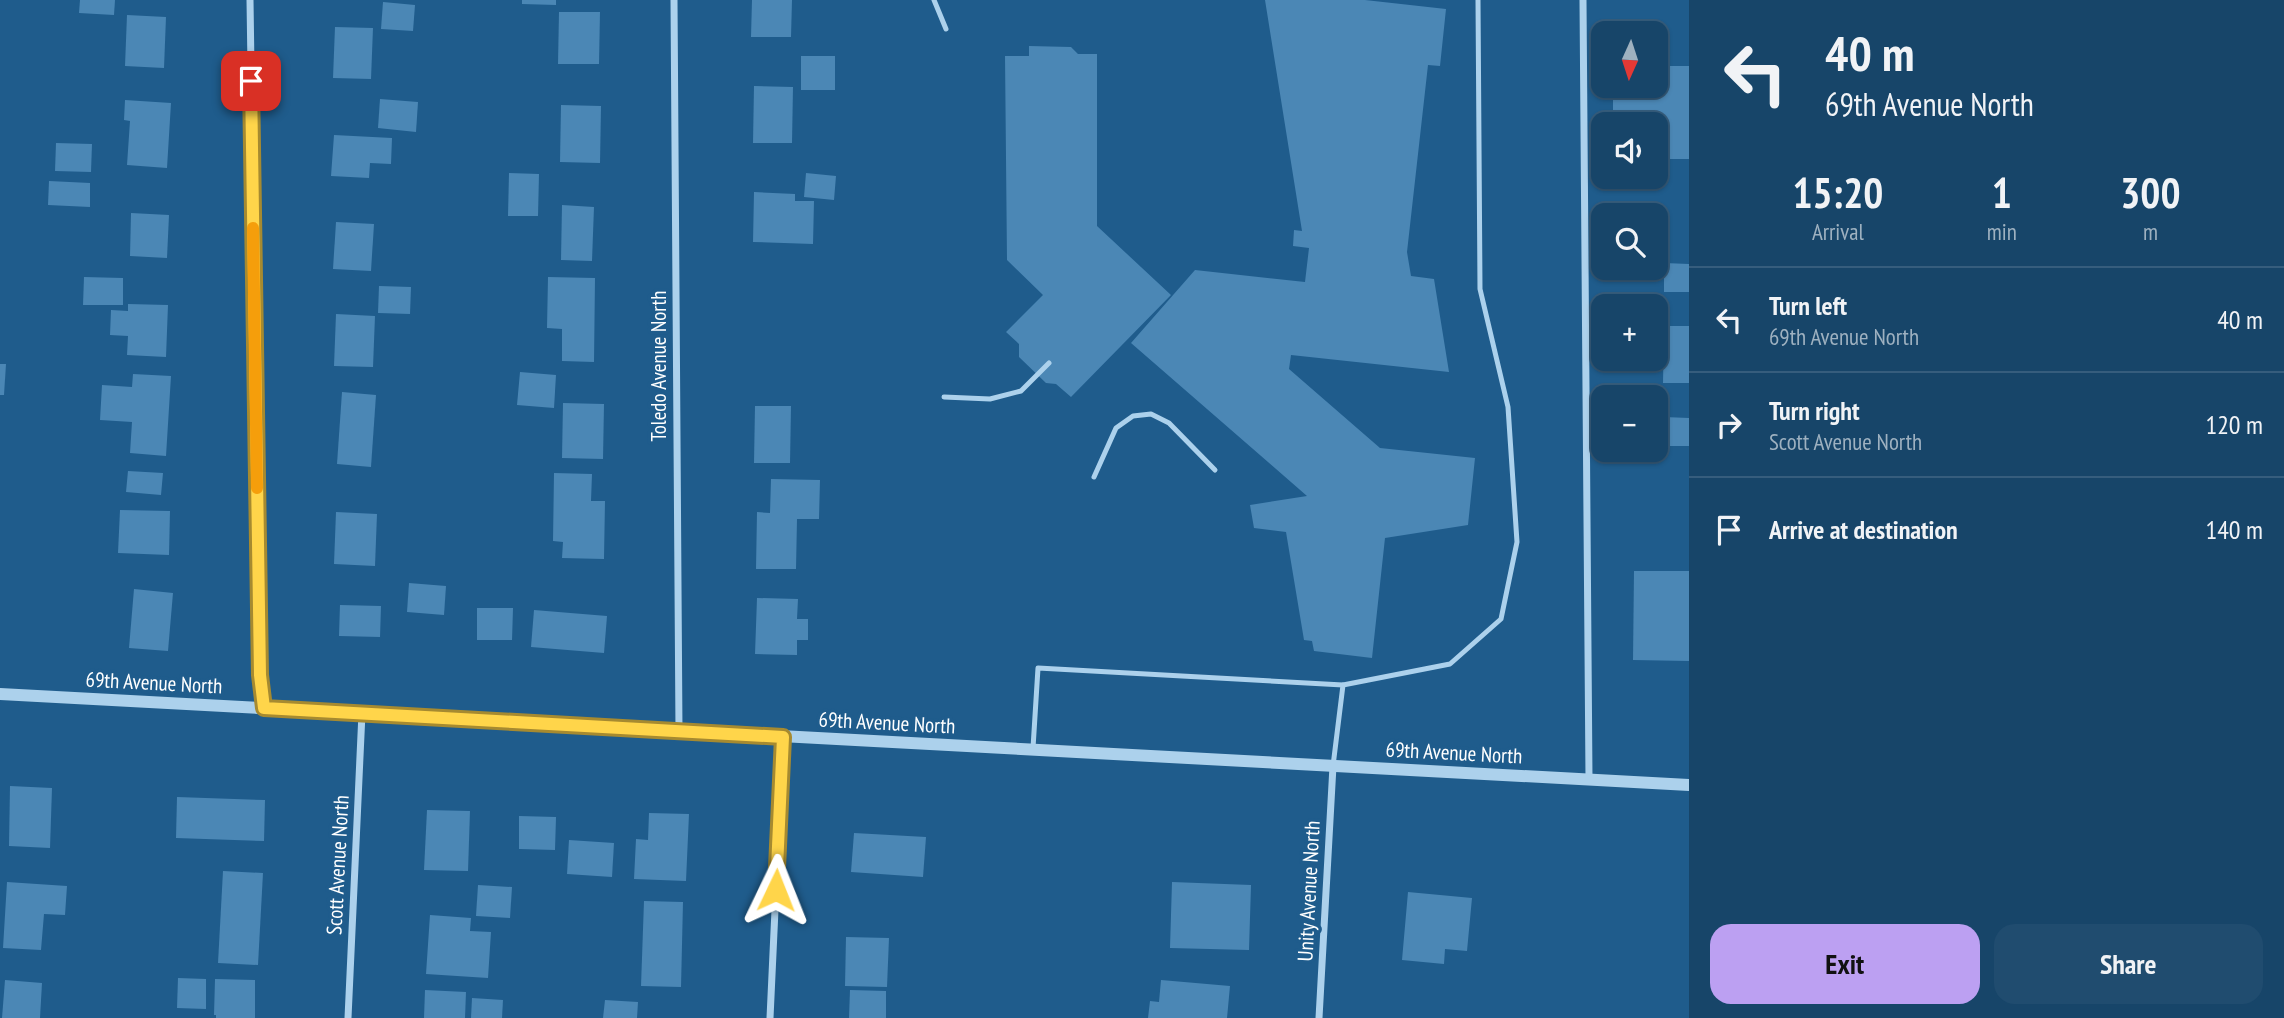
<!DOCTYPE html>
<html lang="en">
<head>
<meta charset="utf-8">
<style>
  :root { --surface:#174569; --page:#204c6f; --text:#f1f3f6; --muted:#9eb1c0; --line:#365d7d; --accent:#bca0f2 }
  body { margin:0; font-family:"PT Sans Narrow",sans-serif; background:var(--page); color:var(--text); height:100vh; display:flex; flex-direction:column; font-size:26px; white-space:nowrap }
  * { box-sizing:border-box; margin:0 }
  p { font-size:23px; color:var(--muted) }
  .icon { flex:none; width:38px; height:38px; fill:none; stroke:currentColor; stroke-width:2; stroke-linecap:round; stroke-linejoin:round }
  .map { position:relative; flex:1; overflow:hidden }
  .details { display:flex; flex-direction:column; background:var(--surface); width:595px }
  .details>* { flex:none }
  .banner { background:#174569; color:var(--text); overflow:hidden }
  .needle { width:46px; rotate:183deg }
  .controls { position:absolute; left:1591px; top:21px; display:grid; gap:14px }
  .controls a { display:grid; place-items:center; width:77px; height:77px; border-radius:14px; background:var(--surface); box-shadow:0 2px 5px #0004,0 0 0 2px var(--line); font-size:35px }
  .pin { position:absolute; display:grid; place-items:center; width:60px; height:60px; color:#fff; margin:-30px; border-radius:14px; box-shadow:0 4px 10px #0006 }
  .me { position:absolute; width:77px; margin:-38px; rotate:2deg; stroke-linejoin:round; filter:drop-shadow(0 0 5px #0008) }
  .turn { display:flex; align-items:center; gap:24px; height:147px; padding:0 21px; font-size:32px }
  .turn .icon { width:91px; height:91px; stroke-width:2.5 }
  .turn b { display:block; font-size:49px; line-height:60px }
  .eta { display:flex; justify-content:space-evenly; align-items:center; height:119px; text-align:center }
  .eta b { font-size:42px; font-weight:600; line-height:49px }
  .action { display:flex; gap:14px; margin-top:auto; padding:14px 21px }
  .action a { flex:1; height:80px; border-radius:21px; background:var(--accent); color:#111; font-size:28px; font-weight:600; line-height:80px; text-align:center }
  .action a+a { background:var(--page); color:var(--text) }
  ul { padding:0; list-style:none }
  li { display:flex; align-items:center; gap:21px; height:105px; padding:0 21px; border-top:2px solid var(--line) }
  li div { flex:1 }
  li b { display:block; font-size:26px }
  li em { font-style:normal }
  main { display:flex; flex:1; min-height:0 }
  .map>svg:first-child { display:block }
  .building { fill:#4b87b5 }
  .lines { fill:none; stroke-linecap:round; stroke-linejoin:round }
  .service { stroke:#acd1ec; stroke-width:5 }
  .minor { stroke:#acd1ec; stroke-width:7 }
  .tertiary { stroke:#acd1ec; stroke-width:12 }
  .route-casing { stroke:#a68a30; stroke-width:18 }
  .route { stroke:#ffd54a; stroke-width:12 }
  .slow { stroke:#f59e0b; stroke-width:12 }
  .labels { text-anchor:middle; stroke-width:7; stroke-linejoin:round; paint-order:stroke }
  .street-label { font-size:21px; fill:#fff; stroke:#1f5c8c }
</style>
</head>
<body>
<main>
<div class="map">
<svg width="1689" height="1018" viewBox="0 0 1689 1018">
  <rect width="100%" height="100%" fill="#1f5c8c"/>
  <g class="building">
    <path d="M 80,0 L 115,0 L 114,15 L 79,13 Z"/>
    <path d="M 522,0 L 556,0 L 556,5 L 522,4 Z"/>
    <path d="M 752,0 L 792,0 L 791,37 L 751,37 Z"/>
    <path d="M 1265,0 L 1365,0 L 1446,9 L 1440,66 L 1428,65 L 1407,252 L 1411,276 L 1434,279 L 1449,372 L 1291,355 L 1289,369 L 1380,448 L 1475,458 L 1468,525 L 1385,538 L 1372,658 L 1314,651 L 1312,641 L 1304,640 L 1286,532 L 1254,528 L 1250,505 L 1307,496 L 1131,343 L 1195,270 L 1305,282 L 1309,248 L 1293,246 L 1294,230 L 1302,231 Z"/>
    <path d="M 383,2 L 415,5 L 413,31 L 381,29 Z"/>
    <path d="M 559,12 L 600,12 L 599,64 L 558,64 Z"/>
    <path d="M 127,15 L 166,17 L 164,68 L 125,66 Z"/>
    <path d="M 335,27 L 373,28 L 371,79 L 333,78 Z"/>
    <path d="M 1029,46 L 1071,47 L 1078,54 L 1097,54 L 1097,226 L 1171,295 L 1071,397 L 1056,384 L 1046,383 L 1019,357 L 1019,344 L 1006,332 L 1043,295 L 1007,260 L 1005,56 L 1029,56 Z"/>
    <rect x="801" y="56" width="34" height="34"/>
    <path d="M 1656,66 L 1689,66 L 1689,159 L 1656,159 L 1656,124 L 1613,124 L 1613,86 L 1656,86 Z"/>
    <path d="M 754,86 L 793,87 L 792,143 L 753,143 Z"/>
    <path d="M 380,99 L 418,102 L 416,132 L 378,128 Z"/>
    <path d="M 125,100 L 171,103 L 167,168 L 127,165 L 130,121 L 124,120 Z"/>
    <path d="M 561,105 L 601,106 L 600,163 L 560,162 Z"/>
    <path d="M 334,135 L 392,138 L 391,164 L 370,163 L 369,178 L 331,176 Z"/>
    <path d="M 56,143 L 92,144 L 91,172 L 55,171 Z"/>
    <path d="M 509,173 L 539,174 L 538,216 L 508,216 Z"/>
    <path d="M 806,173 L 836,176 L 834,200 L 804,197 Z"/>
    <path d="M 49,181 L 90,183 L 90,207 L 48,205 Z"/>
    <path d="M 754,192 L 795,194 L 795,201 L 814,201 L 813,244 L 753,242 Z"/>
    <path d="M 562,205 L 594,207 L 592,261 L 561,260 Z"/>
    <path d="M 131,213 L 169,215 L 167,258 L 130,256 Z"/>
    <path d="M 336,222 L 374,224 L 371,271 L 333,269 Z"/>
    <path d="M 1664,263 L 1689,264 L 1689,292 L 1664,292 Z"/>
    <path d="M 84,277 L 123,278 L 123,305 L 83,305 Z"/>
    <path d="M 548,277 L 595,278 L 594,362 L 562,361 L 562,329 L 547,328 Z"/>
    <path d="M 379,286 L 411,287 L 410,314 L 378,313 Z"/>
    <path d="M 128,304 L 168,305 L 166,357 L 127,355 L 128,336 L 110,335 L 111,310 L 128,311 Z"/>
    <path d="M 336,314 L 375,316 L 373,367 L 334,366 Z"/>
    <path d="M 1664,326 L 1689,326 L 1689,383 L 1663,383 Z"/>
    <path d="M 0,364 L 6,364 L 4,395 L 0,395 Z"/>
    <path d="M 520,372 L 556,375 L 554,408 L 517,405 Z"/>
    <path d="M 133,374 L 171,376 L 166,456 L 130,453 L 132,422 L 100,420 L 102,385 L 132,387 Z"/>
    <path d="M 342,392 L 376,395 L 371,467 L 337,464 Z"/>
    <path d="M 563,403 L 604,404 L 603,459 L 562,458 Z"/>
    <path d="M 755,406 L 791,406 L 790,463 L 754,463 Z"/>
    <path d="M 1664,417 L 1689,418 L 1689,446 L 1664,446 Z"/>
    <path d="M 128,471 L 163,473 L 161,495 L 126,492 Z"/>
    <path d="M 554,473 L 592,474 L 591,501 L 605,501 L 604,559 L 562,558 L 563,542 L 553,541 Z"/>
    <path d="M 771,479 L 820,480 L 819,519 L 797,519 L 796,569 L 756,569 L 757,512 L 770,513 Z"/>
    <path d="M 120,510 L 170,511 L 169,555 L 118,553 Z"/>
    <path d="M 336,512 L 377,514 L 375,566 L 334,564 Z"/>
    <path d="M 1634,571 L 1689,571 L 1689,661 L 1633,660 Z"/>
    <path d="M 409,583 L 446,586 L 444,615 L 407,612 Z"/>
    <path d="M 134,589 L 173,593 L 168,651 L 129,648 Z"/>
    <path d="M 757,598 L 798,599 L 797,619 L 808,619 L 808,640 L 797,640 L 797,655 L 755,654 Z"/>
    <path d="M 340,605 L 381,606 L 380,637 L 339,636 Z"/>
    <path d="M 477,608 L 513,608 L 512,640 L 477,640 Z"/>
    <path d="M 534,610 L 607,616 L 604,653 L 531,647 Z"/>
    <path d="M 10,786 L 52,788 L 50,848 L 9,846 Z"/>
    <path d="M 177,797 L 265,800 L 264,841 L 176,838 Z"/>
    <path d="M 427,810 L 470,811 L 468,871 L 424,870 Z"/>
    <path d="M 649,813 L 689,814 L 686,881 L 634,879 L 636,839 L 648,840 Z"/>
    <path d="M 519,816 L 556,817 L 555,850 L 519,849 Z"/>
    <path d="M 854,833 L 926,837 L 923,877 L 851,872 Z"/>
    <path d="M 569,840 L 614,843 L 612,877 L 567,874 Z"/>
    <path d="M 223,871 L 263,873 L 258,965 L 218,963 Z"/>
    <path d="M 7,882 L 67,886 L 65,915 L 44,914 L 41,950 L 3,948 Z"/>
    <path d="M 1172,882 L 1251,885 L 1249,950 L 1170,948 Z"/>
    <path d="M 478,885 L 512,887 L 510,918 L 476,916 Z"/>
    <path d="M 1408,892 L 1472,898 L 1467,951 L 1445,949 L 1444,964 L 1402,960 Z"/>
    <path d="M 644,901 L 683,902 L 681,987 L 641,986 Z"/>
    <path d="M 430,915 L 471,918 L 470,931 L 491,932 L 488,978 L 426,974 Z"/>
    <path d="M 846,937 L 889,938 L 887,987 L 845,986 Z"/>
    <path d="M 178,978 L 206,979 L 206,1009 L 177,1008 Z"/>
    <path d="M 215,979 L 255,980 L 255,1018 L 216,1018 L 216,1015 L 214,1015 Z"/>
    <path d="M 5,980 L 42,983 L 40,1018 L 2,1018 Z"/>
    <path d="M 1161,980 L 1230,986 L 1227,1018 L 1148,1018 L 1150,1001 L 1159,1002 Z"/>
    <path d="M 425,990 L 466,992 L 465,1018 L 424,1018 Z"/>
    <path d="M 850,990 L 886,991 L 886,1018 L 849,1018 Z"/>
    <path d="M 472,998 L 503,1000 L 502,1018 L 471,1018 Z"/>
    <path d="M 605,1000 L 638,1002 L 637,1018 L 603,1018 Z"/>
  </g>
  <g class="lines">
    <g class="service">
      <path d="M 934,0 L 946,29"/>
      <path d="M 944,397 L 990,399 L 1021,391 L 1049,363"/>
      <path d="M 1094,477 L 1116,428 L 1133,416 L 1151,414 L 1169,423 L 1215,470"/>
      <path d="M 1033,748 L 1038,668 L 1343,685"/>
      <path d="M 1333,766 L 1343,685 L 1450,664 L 1501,619 L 1517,542 L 1508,407 L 1480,289 L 1478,0"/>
    </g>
    <g class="minor">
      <path d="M 250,0 L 260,675 L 264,708"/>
      <path d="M 674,0 L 679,731"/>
      <path d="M 1583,0 L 1589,779"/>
      <path d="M 348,1018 L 362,713"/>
      <path d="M 770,1018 L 783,737"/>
      <path d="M 1319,1018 L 1333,766"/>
    </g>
    <path class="tertiary" d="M 0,694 L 1689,785"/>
  </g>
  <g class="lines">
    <g class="route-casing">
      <path id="route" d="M 251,81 L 260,675 L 264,708 L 783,737 L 776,890"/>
    </g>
    <use href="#route" class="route"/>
    <path class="slow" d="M 253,228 L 257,488"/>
  </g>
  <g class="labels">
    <g class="street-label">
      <text transform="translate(659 366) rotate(-90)" y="7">Toledo Avenue North</text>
      <text transform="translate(154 683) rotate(3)" y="7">69th Avenue North</text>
      <text transform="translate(887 723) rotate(3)" y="7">69th Avenue North</text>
      <text transform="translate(1454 753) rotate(3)" y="7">69th Avenue North</text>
      <text transform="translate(338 865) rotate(-87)" y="7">Scott Avenue North</text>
      <text transform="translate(1309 891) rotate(-87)" y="7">Unity Avenue North</text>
    </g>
  </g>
</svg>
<div class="controls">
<a><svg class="needle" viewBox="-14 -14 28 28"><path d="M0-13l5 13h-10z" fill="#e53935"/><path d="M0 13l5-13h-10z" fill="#9eb1c0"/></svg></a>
<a><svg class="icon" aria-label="sound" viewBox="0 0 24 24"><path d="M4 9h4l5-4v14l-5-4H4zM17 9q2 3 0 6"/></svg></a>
<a><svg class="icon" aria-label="search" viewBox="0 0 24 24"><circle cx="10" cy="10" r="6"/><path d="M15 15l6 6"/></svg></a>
<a>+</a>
<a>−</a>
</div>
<div class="pin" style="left:251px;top:81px;background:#d93025"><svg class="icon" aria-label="arrive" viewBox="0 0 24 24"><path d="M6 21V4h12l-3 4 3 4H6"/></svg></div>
<svg class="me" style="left:776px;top:890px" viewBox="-20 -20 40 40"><path d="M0-17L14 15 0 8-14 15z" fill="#ffd54a" stroke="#fff" stroke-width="4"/></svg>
</div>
<section class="details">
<div class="banner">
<div class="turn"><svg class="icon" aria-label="left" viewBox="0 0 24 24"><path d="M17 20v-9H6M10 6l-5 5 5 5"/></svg><div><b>40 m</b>69th Avenue North</div></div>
</div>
<div class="eta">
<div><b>15:20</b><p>Arrival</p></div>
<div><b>1</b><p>min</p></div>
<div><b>300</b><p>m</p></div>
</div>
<ul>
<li><svg class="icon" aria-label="left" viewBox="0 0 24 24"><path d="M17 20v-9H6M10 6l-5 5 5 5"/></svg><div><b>Turn left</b><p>69th Avenue North</p></div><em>40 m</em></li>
<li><svg class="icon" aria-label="right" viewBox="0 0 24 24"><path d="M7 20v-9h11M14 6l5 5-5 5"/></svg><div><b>Turn right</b><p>Scott Avenue North</p></div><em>120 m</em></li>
<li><svg class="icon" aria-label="arrive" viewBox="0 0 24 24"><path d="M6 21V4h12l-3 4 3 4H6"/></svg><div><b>Arrive at destination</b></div><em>140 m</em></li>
</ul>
<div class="action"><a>Exit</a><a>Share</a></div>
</section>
</main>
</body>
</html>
